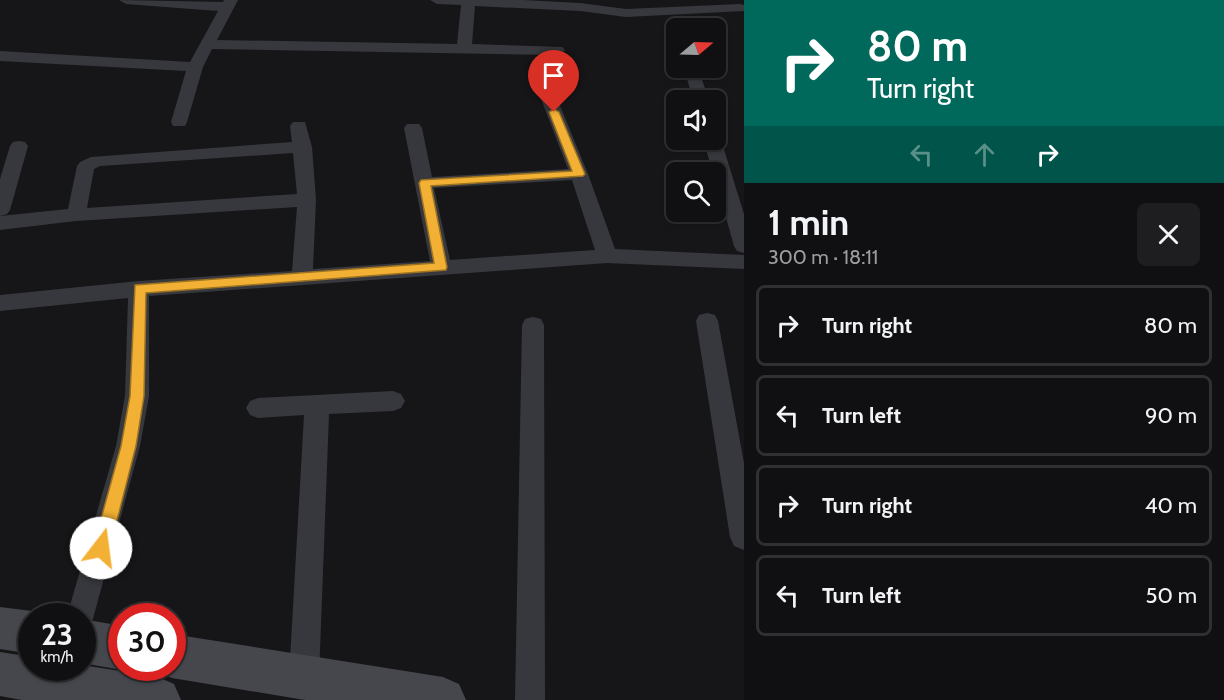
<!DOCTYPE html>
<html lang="en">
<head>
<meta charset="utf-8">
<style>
  :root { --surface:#101012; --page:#1e1e20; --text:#f1f3f6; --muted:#9c9d9f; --line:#303032 }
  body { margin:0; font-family:Cabin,sans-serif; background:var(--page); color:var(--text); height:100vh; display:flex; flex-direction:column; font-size:22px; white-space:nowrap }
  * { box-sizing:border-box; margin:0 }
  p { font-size:20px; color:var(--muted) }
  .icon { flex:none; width:33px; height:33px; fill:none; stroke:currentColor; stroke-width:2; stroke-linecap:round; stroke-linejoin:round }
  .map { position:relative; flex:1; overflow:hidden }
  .drawer { display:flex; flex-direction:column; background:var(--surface); width:480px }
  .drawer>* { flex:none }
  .top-card { background:#00695c; color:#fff; overflow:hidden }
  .needle { width:39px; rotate:71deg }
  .fabs { position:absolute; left:666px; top:18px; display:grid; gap:12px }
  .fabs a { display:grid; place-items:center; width:60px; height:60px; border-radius:9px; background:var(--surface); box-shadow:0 2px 4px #0004,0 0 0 2px var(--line); font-size:30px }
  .speed { position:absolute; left:18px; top:603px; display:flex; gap:12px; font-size:30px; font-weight:700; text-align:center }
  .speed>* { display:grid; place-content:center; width:78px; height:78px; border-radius:50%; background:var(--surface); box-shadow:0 2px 4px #0004,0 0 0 2px var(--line); line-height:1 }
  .speed small { font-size:15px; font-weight:400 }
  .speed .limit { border:9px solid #d22; background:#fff; color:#111 }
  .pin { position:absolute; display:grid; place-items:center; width:51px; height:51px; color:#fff; margin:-62px -26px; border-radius:50% 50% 50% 0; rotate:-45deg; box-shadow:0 0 6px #0007 }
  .pin .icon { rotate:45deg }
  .me { position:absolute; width:66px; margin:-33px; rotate:15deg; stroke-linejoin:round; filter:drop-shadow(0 0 4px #0008) }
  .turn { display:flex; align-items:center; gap:21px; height:126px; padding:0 24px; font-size:27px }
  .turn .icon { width:78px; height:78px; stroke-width:2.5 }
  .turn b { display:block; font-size:42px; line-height:51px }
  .lanes { display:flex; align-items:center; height:57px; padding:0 24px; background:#0003; justify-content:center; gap:30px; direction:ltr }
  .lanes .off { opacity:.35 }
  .round { display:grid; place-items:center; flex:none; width:63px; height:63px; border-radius:9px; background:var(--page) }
  .summary { display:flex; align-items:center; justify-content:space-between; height:102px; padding:0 24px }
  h1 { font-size:36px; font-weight:700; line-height:45px }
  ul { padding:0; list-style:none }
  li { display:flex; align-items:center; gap:18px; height:81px; margin:0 12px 9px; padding:0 12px; border:3px solid var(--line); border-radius:9px }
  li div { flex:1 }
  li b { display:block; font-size:22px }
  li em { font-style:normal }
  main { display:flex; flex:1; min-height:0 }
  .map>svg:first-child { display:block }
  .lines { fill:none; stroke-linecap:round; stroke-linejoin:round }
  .minor { fill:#37383d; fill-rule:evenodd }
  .secondary { fill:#45474d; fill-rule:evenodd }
  .route { fill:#f2b134; stroke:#9d7322; stroke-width:1.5 }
</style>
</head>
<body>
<main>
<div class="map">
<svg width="744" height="700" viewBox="0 0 744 700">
  <rect width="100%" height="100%" fill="#161618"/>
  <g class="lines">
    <g class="minor">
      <path d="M 119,0 L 223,2 L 224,0 L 238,0 L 217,40 L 457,44 L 461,5 L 437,4 L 430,0 L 523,0 L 580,3 L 626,9 L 740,4 L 744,5 L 744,11 L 626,17 L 580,11 L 475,6 L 472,44 L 562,47 L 565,50 L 562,53 L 557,55 L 212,49 L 203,67 L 187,122 L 185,126 L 173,126 L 171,122 L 186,71 L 0,61 L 0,51 L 190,62 L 218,11 L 126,4 Z"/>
      <path d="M 684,68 L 698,68 L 709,100 L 693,100 Z"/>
      <path d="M 546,86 L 554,91 L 588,174 L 615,249 L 744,255 L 744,269 L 607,263 L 149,296 L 149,396 L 140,446 L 91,626 L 82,630 L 82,616 L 67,616 L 116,446 L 125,396 L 128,298 L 0,311 L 0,295 L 139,281 L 292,271 L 297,207 L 76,221 L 0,230 L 0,216 L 68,209 L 77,166 L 80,162 L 91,157 L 292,142 L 290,126 L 293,122 L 305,122 L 312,147 L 316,200 L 313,269 L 430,261 L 404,128 L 407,124 L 419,124 L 422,128 L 432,177 L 568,169 L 538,91 ZM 293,153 L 297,194 L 87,208 L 94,169 L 100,166 ZM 572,180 L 595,250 L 450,260 L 434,188 Z"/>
      <path d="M 716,136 L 721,140 L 744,214 L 744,253 L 737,251 L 734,246 L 716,182 L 716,172 L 713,172 L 703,140 L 716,140 Z"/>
      <path d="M 19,141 L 25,142 L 28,146 L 10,210 L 7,214 L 0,216 L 0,179 L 10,146 L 13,142 Z"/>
      <path d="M 707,313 L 715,315 L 718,321 L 744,463 L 744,550 L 734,546 L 730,537 L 696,321 L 699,315 Z"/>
      <path d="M 533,317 L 541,319 L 544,325 L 545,700 L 515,700 L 522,325 L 525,319 Z"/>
      <path d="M 393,391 L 401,394 L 405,401 L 401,408 L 393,411 L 329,414 L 319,677 L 315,688 L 304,692 L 293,688 L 289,677 L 304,415 L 258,418 L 250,415 L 246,408 L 250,401 L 258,398 Z"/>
    </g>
    <g class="secondary">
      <path d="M 0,607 L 32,611 L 44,616 L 32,616 L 32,654 L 0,649 Z"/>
      <path d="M 82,619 L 122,626 L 122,668 L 128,668 L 122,670 L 82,663 Z"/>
      <path d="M 172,634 L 443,677 L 459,684 L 466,700 L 305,700 L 172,678 L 156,672 L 155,668 L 172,668 Z"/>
      <path d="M 0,652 L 32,657 L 32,668 L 82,668 L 82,665 L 158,677 L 174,684 L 181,700 L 22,700 L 0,696 Z"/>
    </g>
  </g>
  <path class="route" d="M 554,109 L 559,112 L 585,174 L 583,176 L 431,186 L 447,267 L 446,270 L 146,293 L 144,396 L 136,446 L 110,548 L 107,553 L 101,555 L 96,553 L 93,548 L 121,446 L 130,396 L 135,285 L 434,263 L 419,183 L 421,180 L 572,171 L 549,112 Z"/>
</svg>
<div class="fabs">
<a><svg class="needle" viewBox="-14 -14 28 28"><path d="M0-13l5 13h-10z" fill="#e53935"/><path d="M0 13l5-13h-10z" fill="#9c9d9f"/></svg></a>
<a><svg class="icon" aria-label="sound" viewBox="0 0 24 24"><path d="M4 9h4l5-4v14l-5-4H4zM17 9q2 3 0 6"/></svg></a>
<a><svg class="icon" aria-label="search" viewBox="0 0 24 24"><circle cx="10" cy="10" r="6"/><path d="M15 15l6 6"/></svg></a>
</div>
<div class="speed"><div>23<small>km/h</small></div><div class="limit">30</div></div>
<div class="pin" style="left:554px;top:112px;background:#d93025"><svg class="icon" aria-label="arrive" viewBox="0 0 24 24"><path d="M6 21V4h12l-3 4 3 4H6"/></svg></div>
<svg class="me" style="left:101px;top:548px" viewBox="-20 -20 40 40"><circle r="19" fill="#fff"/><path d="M0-13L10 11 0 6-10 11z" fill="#f2b134"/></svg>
</div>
<section class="drawer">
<div class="top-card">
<div class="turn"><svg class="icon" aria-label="right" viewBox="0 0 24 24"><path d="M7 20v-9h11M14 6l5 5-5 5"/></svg><div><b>80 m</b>Turn right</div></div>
<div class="lanes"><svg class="icon off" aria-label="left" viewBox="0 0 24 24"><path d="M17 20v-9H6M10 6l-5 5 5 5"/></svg><svg class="icon off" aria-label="ahead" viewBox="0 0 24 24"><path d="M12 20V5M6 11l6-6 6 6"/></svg><svg class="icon" aria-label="right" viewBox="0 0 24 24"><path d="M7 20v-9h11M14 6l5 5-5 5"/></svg></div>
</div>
<div class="summary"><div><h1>1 min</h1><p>300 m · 18:11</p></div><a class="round"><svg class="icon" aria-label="close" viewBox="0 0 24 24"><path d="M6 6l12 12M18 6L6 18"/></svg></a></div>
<ul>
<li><svg class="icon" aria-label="right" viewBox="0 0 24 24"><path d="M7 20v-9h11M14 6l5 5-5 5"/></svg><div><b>Turn right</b></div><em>80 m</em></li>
<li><svg class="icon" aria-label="left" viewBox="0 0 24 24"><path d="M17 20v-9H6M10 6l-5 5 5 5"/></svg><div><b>Turn left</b></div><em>90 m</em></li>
<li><svg class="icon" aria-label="right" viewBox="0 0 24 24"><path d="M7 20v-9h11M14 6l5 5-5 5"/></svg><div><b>Turn right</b></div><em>40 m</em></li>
<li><svg class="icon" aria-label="left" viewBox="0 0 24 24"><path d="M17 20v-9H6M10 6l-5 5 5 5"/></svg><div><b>Turn left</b></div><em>50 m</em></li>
</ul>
</section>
</main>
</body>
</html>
